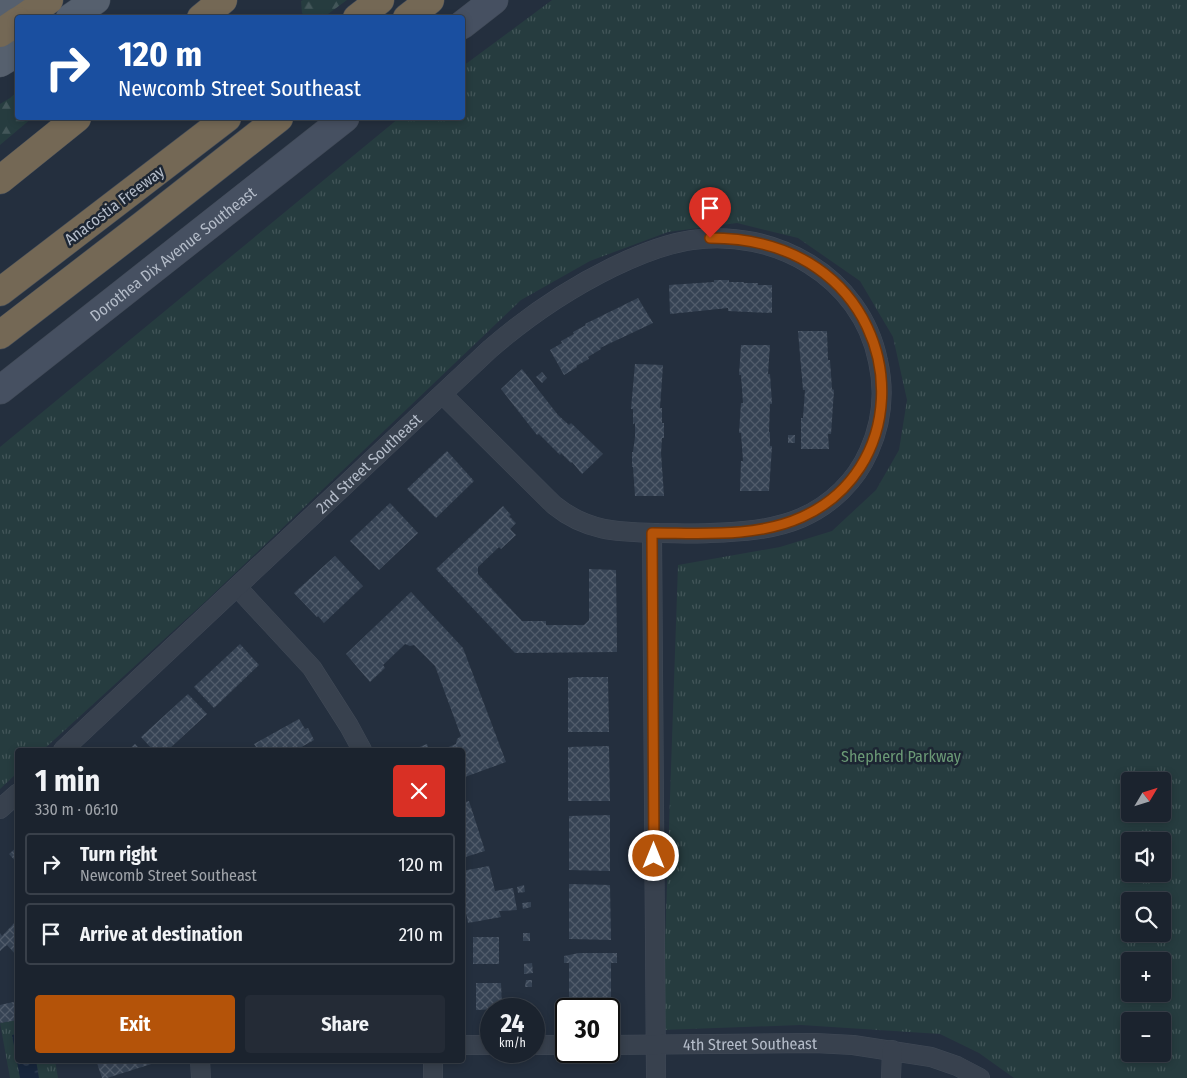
<!DOCTYPE html>
<html lang="en">
<head>
<meta charset="utf-8">
<style>
  :root { --surface:#1b232e; --page:#242b36; --text:#f1f3f6; --muted:#a0a4aa; --line:#39404a; --accent:#b45309 }
  body { margin:0; font-family:"Fira Sans Condensed",sans-serif; background:var(--page); color:var(--text); height:100vh; display:flex; flex-direction:column; font-size:19px; white-space:nowrap }
  * { box-sizing:border-box; margin:0 }
  p { font-size:16px; color:var(--muted) }
  .icon { flex:none; width:28px; height:28px; fill:none; stroke:currentColor; stroke-width:2; stroke-linecap:round; stroke-linejoin:round }
  .map { position:relative; flex:1; overflow:hidden }
  .panel { position:absolute; left:15px; top:748px; width:450px; height:315px; display:flex; flex-direction:column; background:var(--surface); border-radius:5px; box-shadow:0 2px 8px #0003,0 0 0 1px var(--line) }
  .panel>* { flex:none }
  .banner { position:absolute; left:15px; top:15px; width:450px; height:105px; border-radius:5px; box-shadow:0 2px 8px #0003,0 0 0 1px var(--line); background:#1a4fa0; color:#fff; overflow:hidden }
  .needle { width:32px; rotate:52deg }
  .buttons { position:absolute; left:1121px; top:772px; display:grid; gap:10px }
  .buttons a { display:grid; place-items:center; width:50px; height:50px; border-radius:5px; background:var(--surface); box-shadow:0 2px 8px #0003,0 0 0 1px var(--line); font-size:25px }
  .speed { position:absolute; left:480px; top:998px; display:flex; gap:10px; font-size:25px; font-weight:700; text-align:center }
  .speed>* { display:grid; place-content:center; width:65px; height:65px; border-radius:50%; background:var(--surface); box-shadow:0 2px 8px #0003,0 0 0 1px var(--line); line-height:1 }
  .speed small { font-size:12px; font-weight:400 }
  .speed .limit { border:2px solid #111; border-radius:8px; background:#fff; color:#111 }
  .pin { position:absolute; display:grid; place-items:center; width:42px; height:42px; color:#fff; margin:-51px -21px; border-radius:50% 50% 50% 0; rotate:-45deg; box-shadow:0 0 5px #0007 }
  .pin .icon { rotate:45deg }
  .me { position:absolute; width:55px; margin:-28px; rotate:0deg; stroke-linejoin:round; filter:drop-shadow(0 0 4px #0008) }
  .turn { display:flex; align-items:center; gap:18px; height:105px; padding:0 20px; font-size:22px }
  .turn .icon { width:65px; height:65px; stroke-width:2.5 }
  .turn b { display:block; font-size:35px; line-height:42px }
  .round { display:grid; place-items:center; flex:none; width:52px; height:52px; border-radius:5px; background:var(--page) }
  .overview { display:flex; align-items:center; justify-content:space-between; height:85px; padding:0 20px }
  h1 { font-size:30px; font-weight:700; line-height:38px }
  .cta { display:flex; gap:10px; margin-top:auto; padding:10px 20px }
  .cta a { flex:1; height:58px; border-radius:5px; background:var(--accent); color:#fff; font-size:20px; font-weight:700; line-height:58px; text-align:center }
  .cta a+a { background:var(--page); color:var(--text) }
  ul { padding:0; list-style:none }
  li { display:flex; align-items:center; gap:15px; height:62px; margin:0 10px 8px; padding:0 10px; border:2px solid var(--line); border-radius:5px }
  li div { flex:1 }
  li b { display:block; font-size:19px }
  li em { font-style:normal }
  .map>svg:first-child { display:block }
  .forest { fill:url(#forest-firs) }
  .park { fill:url(#park-tufts); fill-rule:evenodd }
  .water { fill:url(#water-ripples) }
  .building { fill:url(#building-cross-hatch) }
  .lines { fill:none; stroke-linecap:round; stroke-linejoin:round }
  .street-casing { stroke:#414a57; stroke-width:20 }
  .secondary-casing { stroke:#414a57; stroke-width:29 }
  .primary-casing { stroke:#414a57; stroke-width:29 }
  .highway-casing { stroke:#434c59; stroke-width:29 }
  .street { stroke:#38414e; stroke-width:19 }
  .secondary { stroke:#465061; stroke-width:28 }
  .primary { stroke:#56606e; stroke-width:28 }
  .highway { stroke:#746855; stroke-width:28 }
  .route-casing { stroke:#753606; stroke-width:12 }
  .route { stroke:#b45309; stroke-width:9 }
  .labels { text-anchor:middle; stroke-width:5; stroke-linejoin:round; paint-order:stroke }
  .street-label { font-size:16px; fill:#b4bcc9; stroke:#1d2633 }
  .park-label { font-size:16px; fill:#6b9a76; stroke:#1d2633 }
</style>
</head>
<body>
<div class="map">
<svg width="1187" height="1078" viewBox="0 0 1187 1078">
  <defs>
    <pattern id="forest-firs" width="22" height="20" patternUnits="userSpaceOnUse" patternTransform="scale(1.25)"><rect width="22" height="20" fill="#263c3f"/><path d="M5 1l3.5 6h-7zM16 11l3.5 6h-7z" fill="#435659"/></pattern>
    <pattern id="park-tufts" width="24" height="20" patternUnits="userSpaceOnUse" patternTransform="scale(1.25)"><rect width="24" height="20" fill="#263c3f"/><path d="M3 7l-1-3M5 7V3M7 7l1-3M15 17l-1-3M17 17v-4M19 17l1-3" fill="none" stroke="#435659"/></pattern>
    <pattern id="water-ripples" width="26" height="14" patternUnits="userSpaceOnUse" patternTransform="scale(1.25)"><rect width="26" height="14" fill="#17263c"/><path d="M2 4q2-2 4 0t4 0M15 11q2-2 4 0t4 0" fill="none" stroke="#364457"/></pattern>
    <pattern id="building-cross-hatch" width="8" height="8" patternUnits="userSpaceOnUse" patternTransform="scale(1.25)"><rect width="8" height="8" fill="#364354"/><path d="M0 0l8 8M0 8l8-8" fill="none" stroke="#515c6b"/></pattern>
  </defs>
  <rect width="100%" height="100%" fill="#242f3e"/>
  <g class="forest">
    <path d="M 303,0 L 347,0 L 324,17 L 306,18 L 302,13 L 301,1 Z"/>
    <path d="M 17,92 L 18,118 L 32,118 L 0,145 L 0,104 L 10,98 Z"/>
  </g>
  <g class="park">
    <path d="M 552,0 L 1187,0 L 1187,1078 L 1014,1078 L 979,1053 L 940,1034 L 801,1025 L 662,1030 L 678,565 L 780,547 L 832,531 L 876,490 L 899,450 L 907,400 L 893,337 L 860,281 L 798,238 L 737,223 L 668,232 L 590,261 L 521,300 L 206,601 L 43,750 L 18,750 L 17,773 L 0,789 L 0,447 L 399,118 L 462,118 L 463,66 ZM 1130,781 L 1162,781 L 1162,814 L 1130,814 ZM 1130,841 L 1162,841 L 1162,874 L 1130,874 ZM 1130,901 L 1162,901 L 1162,934 L 1130,934 ZM 1130,961 L 1162,961 L 1162,994 L 1130,994 ZM 1130,1021 L 1162,1021 L 1162,1054 L 1130,1054 Z"/>
    <path d="M 17,1020 L 18,1060 L 55,1060 L 58,1078 L 10,1078 L 0,1023 Z"/>
  </g>
  <path class="water" d="M 17,1034 L 18,1060 L 36,1060 L 39,1078 L 20,1078 L 12,1035 Z"/>
  <g class="building">
    <path d="M 714,280 L 729,280 L 729,282 L 744,282 L 744,283 L 758,283 L 758,285 L 772,285 L 772,313 L 728,311 L 728,308 L 670,314 L 669,285 L 714,282 Z"/>
    <path d="M 638,298 L 653,323 L 600,348 L 601,349 L 588,357 L 589,359 L 576,366 L 577,367 L 564,375 L 550,350 L 562,343 L 561,341 L 574,334 L 573,332 L 586,325 L 585,324 Z"/>
    <path d="M 798,331 L 827,331 L 828,360 L 830,360 L 832,389 L 834,390 L 831,434 L 828,434 L 829,449 L 801,449 L 801,418 L 803,418 L 805,390 L 803,390 Z"/>
    <path d="M 741,345 L 770,345 L 768,374 L 770,374 L 772,404 L 770,404 L 769,432 L 770,432 L 770,446 L 772,446 L 769,491 L 740,491 L 741,461 L 743,461 L 741,433 L 739,433 L 741,403 L 743,403 L 741,375 L 739,375 Z"/>
    <path d="M 635,364 L 663,365 L 660,408 L 662,408 L 662,423 L 664,423 L 664,438 L 662,438 L 661,453 L 664,496 L 635,496 L 633,467 L 632,467 L 632,452 L 633,452 L 635,437 L 635,423 L 633,424 L 633,409 L 631,409 Z"/>
    <path d="M 522,369 L 558,415 L 569,425 L 571,423 L 603,454 L 582,474 L 572,462 L 571,463 L 561,453 L 560,455 L 539,434 L 537,435 L 501,389 Z"/>
    <path d="M 542,372 L 547,378 L 542,383 L 536,377 Z"/>
    <rect x="788" y="435" width="7" height="8"/>
    <path d="M 447,451 L 474,481 L 436,518 L 407,489 Z"/>
    <path d="M 390,503 L 418,533 L 379,570 L 350,541 Z"/>
    <path d="M 503,506 L 511,515 L 509,516 L 516,523 L 510,529 L 516,535 L 501,549 L 499,547 L 478,567 L 478,574 L 522,621 L 546,621 L 546,625 L 584,625 L 589,620 L 589,569 L 616,570 L 617,652 L 515,653 L 436,569 Z"/>
    <path d="M 335,556 L 363,586 L 324,623 L 318,616 L 317,617 L 294,593 Z"/>
    <path d="M 411,592 L 463,648 L 506,762 L 462,778 L 462,750 L 441,750 L 456,744 L 457,739 L 461,736 L 435,666 L 414,645 L 410,646 L 405,644 L 383,665 L 385,668 L 370,682 L 346,654 Z"/>
    <path d="M 240,644 L 259,665 L 214,708 L 194,687 Z"/>
    <path d="M 576,677 L 608,677 L 609,732 L 568,732 L 568,678 Z"/>
    <path d="M 188,694 L 207,714 L 168,750 L 153,750 L 141,737 Z"/>
    <path d="M 299,719 L 305,729 L 308,728 L 314,740 L 296,750 L 258,750 L 254,744 Z"/>
    <path d="M 135,744 L 141,750 L 128,750 Z"/>
    <path d="M 427,744 L 429,750 L 412,750 Z"/>
    <path d="M 609,746 L 610,801 L 568,801 L 568,747 Z"/>
    <path d="M 469,801 L 485,851 L 462,858 L 462,803 Z"/>
    <path d="M 610,815 L 610,871 L 569,870 L 569,816 Z"/>
    <path d="M 18,846 L 18,864 L 9,854 Z"/>
    <path d="M 489,866 L 495,891 L 513,888 L 517,910 L 499,911 L 501,917 L 468,923 L 463,897 L 462,871 Z"/>
    <path d="M 569,884 L 610,885 L 611,940 L 569,939 Z"/>
    <path d="M 524,885 L 525,892 L 518,893 L 517,887 Z"/>
    <path d="M 531,902 L 531,907 L 523,909 L 522,903 Z"/>
    <path d="M 18,919 L 18,957 L 7,945 L 0,951 L 0,933 L 2,936 Z"/>
    <rect x="523" y="933" width="7" height="8"/>
    <rect x="473" y="937" width="26" height="27"/>
    <path d="M 579,953 L 617,953 L 617,963 L 611,963 L 611,1009 L 569,1007 L 569,963 L 564,963 L 564,956 Z"/>
    <path d="M 532,963 L 533,973 L 524,974 L 524,964 Z"/>
    <path d="M 526,980 L 532,980 L 532,987 L 525,987 Z"/>
    <path d="M 476,983 L 501,983 L 502,1009 L 476,1010 Z"/>
    <path d="M 18,1001 L 18,1020 L 0,1023 L 0,1005 Z"/>
    <path d="M 96,1060 L 164,1060 L 107,1078 L 102,1078 Z"/>
  </g>
  <g class="lines">
    <g class="street-casing">
      <g id="street">
        <path d="M 652,533 L 656,1078"/>
        <path d="M 237,587 L 312,668 L 349,726 L 362,750"/>
        <path id="s1" d="M 63,750 L 490,349 C 528,316 568,289 613,267 C 638,255 664,244 692,240 C 774,228 861,276 878,361 C 885,392 882,422 869,451 C 856,481 831,505 801,518 C 773,530 740,532 710,533 C 693,534 676,533 659,533 C 619,532 587,532 554,505 L 442,394"/>
        <path d="M 0,809 L 18,793"/>
        <path d="M 462,1045 L 491,1045"/>
        <path d="M 534,1045 L 566,1045"/>
        <path id="s2" d="M 609,1045 L 815,1043 L 853,1045 L 931,1057 L 957,1066 L 980,1078"/>
        <path d="M 200,1060 L 201,1078"/>
        <path d="M 433,1060 L 433,1078"/>
        <path d="M 891,1078 L 892,1050"/>
      </g>
    </g>
    <g class="secondary-casing">
      <g id="secondary">
        <path d="M 462,25 L 494,0"/>
        <path id="s3" d="M 0,390 L 345,118"/>
      </g>
    </g>
    <g class="primary-casing">
      <g id="primary">
        <path d="M 0,8 L 10,0"/>
        <path d="M 70,18 L 96,0"/>
        <path d="M 0,63 L 18,52"/>
      </g>
    </g>
    <g class="highway-casing">
      <g id="highway">
        <path d="M 23,18 L 49,0"/>
        <path d="M 201,18 L 223,0"/>
        <path d="M 357,18 L 380,0"/>
        <path d="M 407,18 L 430,0"/>
        <path d="M 0,33 L 18,21"/>
        <path d="M 0,180 L 77,118"/>
        <path d="M 0,292 L 227,118"/>
        <path d="M 0,335 L 144,224 L 279,118"/>
      </g>
    </g>
    <use href="#street" class="street"/>
    <use href="#secondary" class="secondary"/>
    <use href="#primary" class="primary"/>
    <use href="#highway" class="highway"/>
  </g>
  <g class="lines">
    <g class="route-casing">
      <path id="route" d="M 654,856 L 652,533 C 701,533 756,538 802,517 C 904,471 907,330 817,268 C 785,246 749,238 710,238"/>
    </g>
    <use href="#route" class="route"/>
  </g>
  <g class="labels">
    <g class="street-label">
      <text transform="translate(114 205) rotate(-37)" y="6">Anacostia Freeway</text>
      <text dy="6" stroke="none"><textPath href="#s3" startOffset="220">Dorothea Dix Avenue Southeast</textPath></text>
      <text dy="6" stroke="none"><textPath href="#s1" startOffset="419">2nd Street Southeast</textPath></text>
      <text dy="6" stroke="none"><textPath href="#s2" startOffset="141">4th Street Southeast</textPath></text>
    </g>
    <g class="park-label">
      <text x="901" y="762">Shepherd Parkway</text>
    </g>
  </g>
</svg>
<div class="buttons">
<a><svg class="needle" viewBox="-14 -14 28 28"><path d="M0-13l5 13h-10z" fill="#e53935"/><path d="M0 13l5-13h-10z" fill="#a0a4aa"/></svg></a>
<a><svg class="icon" aria-label="sound" viewBox="0 0 24 24"><path d="M4 9h4l5-4v14l-5-4H4zM17 9q2 3 0 6"/></svg></a>
<a><svg class="icon" aria-label="search" viewBox="0 0 24 24"><circle cx="10" cy="10" r="6"/><path d="M15 15l6 6"/></svg></a>
<a>+</a>
<a>−</a>
</div>
<div class="speed"><div>24<small>km/h</small></div><div class="limit">30</div></div>
<div class="pin" style="left:710px;top:238px;background:#d93025"><svg class="icon" aria-label="arrive" viewBox="0 0 24 24"><path d="M6 21V4h12l-3 4 3 4H6"/></svg></div>
<svg class="me" style="left:654px;top:856px" viewBox="-20 -20 40 40"><circle r="17" fill="#b45309" stroke="#fff" stroke-width="3"/><path d="M0-11L8 9 0 5-8 9z" fill="#fff"/></svg>
<div class="banner">
<div class="turn"><svg class="icon" aria-label="right" viewBox="0 0 24 24"><path d="M7 20v-9h11M14 6l5 5-5 5"/></svg><div><b>120 m</b>Newcomb Street Southeast</div></div>
</div>
<section class="panel">
<div class="overview"><div><h1>1 min</h1><p>330 m · 06:10</p></div><a class="round" style="background:#d93025;color:#fff"><svg class="icon" aria-label="close" viewBox="0 0 24 24"><path d="M6 6l12 12M18 6L6 18"/></svg></a></div>
<ul>
<li><svg class="icon" aria-label="right" viewBox="0 0 24 24"><path d="M7 20v-9h11M14 6l5 5-5 5"/></svg><div><b>Turn right</b><p>Newcomb Street Southeast</p></div><em>120 m</em></li>
<li><svg class="icon" aria-label="arrive" viewBox="0 0 24 24"><path d="M6 21V4h12l-3 4 3 4H6"/></svg><div><b>Arrive at destination</b></div><em>210 m</em></li>
</ul>
<div class="cta"><a>Exit</a><a>Share</a></div>
</section>
</div>
</body>
</html>
